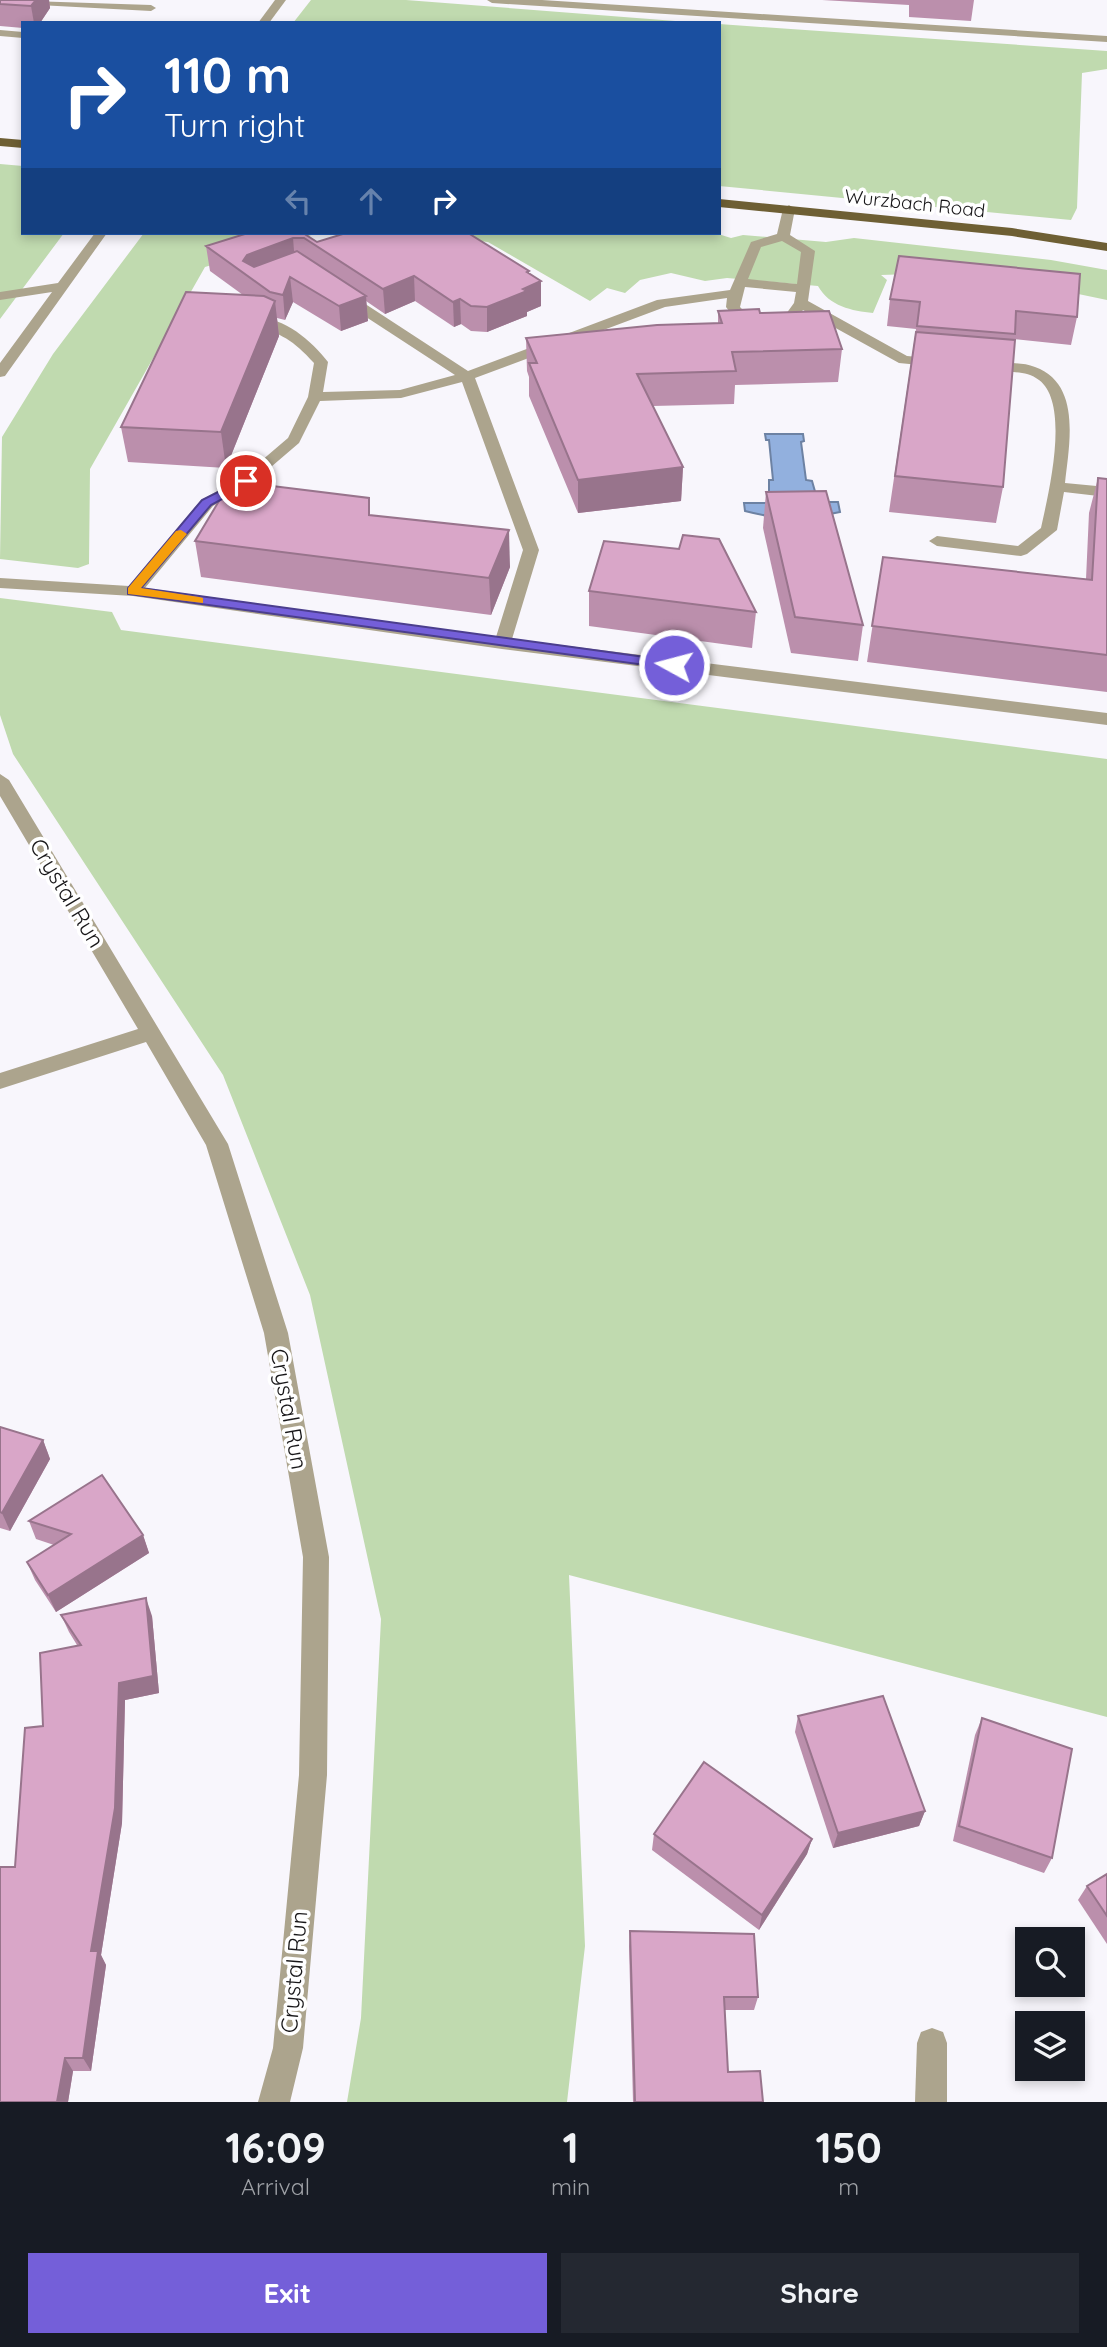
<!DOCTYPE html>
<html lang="en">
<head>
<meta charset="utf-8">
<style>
  :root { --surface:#171b24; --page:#242831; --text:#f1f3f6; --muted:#9ea1a6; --accent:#745fd9 }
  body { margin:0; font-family:Quicksand,sans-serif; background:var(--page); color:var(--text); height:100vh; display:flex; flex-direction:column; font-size:26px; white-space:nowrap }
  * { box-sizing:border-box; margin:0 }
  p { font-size:23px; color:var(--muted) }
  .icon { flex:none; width:38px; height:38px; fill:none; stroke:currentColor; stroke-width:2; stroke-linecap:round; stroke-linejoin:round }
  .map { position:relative; height:2102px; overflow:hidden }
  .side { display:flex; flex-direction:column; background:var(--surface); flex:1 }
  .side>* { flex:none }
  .guide { position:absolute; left:21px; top:21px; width:700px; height:214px; border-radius:0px; box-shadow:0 4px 10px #0003; background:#1a4fa0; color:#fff; overflow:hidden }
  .controls { position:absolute; left:1015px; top:1927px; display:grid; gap:14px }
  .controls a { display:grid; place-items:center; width:70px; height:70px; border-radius:0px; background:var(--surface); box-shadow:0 4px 10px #0003; font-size:35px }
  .pin { position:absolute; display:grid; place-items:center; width:60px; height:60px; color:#fff; margin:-30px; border:4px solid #fff; border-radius:50%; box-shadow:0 2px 7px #0007 }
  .me { position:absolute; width:77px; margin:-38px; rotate:277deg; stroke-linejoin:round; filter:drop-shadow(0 0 5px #0008) }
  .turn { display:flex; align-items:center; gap:24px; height:147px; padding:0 28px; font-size:32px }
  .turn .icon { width:91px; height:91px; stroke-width:2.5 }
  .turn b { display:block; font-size:49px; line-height:60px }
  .lanes { display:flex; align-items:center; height:66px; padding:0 28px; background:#0003; justify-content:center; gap:35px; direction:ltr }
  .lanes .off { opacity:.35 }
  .eta { display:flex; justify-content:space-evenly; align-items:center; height:119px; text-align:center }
  .eta b { font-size:42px; font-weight:700; line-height:49px }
  .button { display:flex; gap:14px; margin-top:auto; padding:14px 28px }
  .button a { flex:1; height:80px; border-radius:0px; background:var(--accent); color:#fff; font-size:28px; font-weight:700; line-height:80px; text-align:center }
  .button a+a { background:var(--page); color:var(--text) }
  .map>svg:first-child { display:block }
  .green { fill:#c0daaf }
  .water { fill:#92b0de; stroke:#6d82a3; stroke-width:2 }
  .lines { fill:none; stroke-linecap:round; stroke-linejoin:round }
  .minor { fill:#aca48d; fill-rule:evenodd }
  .major { fill:#6e5f34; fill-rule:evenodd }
  .wall { fill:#bb8fac }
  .shaded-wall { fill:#98748c }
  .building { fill:#d9a6c8; stroke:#98748c; stroke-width:2 }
  .route { fill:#745fd9; stroke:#4b3e8d; stroke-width:2 }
  .slow { fill:#f59e0b }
  .labels { text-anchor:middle; stroke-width:7; stroke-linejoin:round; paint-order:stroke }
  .far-street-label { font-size:19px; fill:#181719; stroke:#fff }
  .street-label { font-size:23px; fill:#181719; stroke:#fff }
</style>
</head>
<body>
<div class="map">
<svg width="1107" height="2102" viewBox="0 0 1107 2102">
  <rect width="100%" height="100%" fill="#f8f6fc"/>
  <g class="green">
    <path d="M 311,0 L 406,0 L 701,23 L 293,23 Z"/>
    <path d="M 719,24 L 1107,51 L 1107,69 L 1082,73 L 1077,208 L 1071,220 L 719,186 Z"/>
    <path d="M 0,164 L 23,166 L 23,233 L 64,233 L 0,319 Z"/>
    <path d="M 144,233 L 318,233 L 205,267 L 90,469 L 89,564 L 78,568 L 0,559 L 2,437 L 53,354 Z"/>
    <path d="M 397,233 L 715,233 L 731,238 L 743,235 L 826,242 L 854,238 L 1051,260 L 1107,270 L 1107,300 L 973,272 L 881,275 L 887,280 L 873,313 C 852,311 829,306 818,286 L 727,278 L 705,281 L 671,273 L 640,280 L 625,293 L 607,288 L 590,301 L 488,242 Z"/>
    <path d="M 0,598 L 112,612 L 121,630 L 1107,759 L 1107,1717 L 569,1575 L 585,1946 L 567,2102 L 347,2102 L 361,2018 L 381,1619 L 310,1295 L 223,1075 L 13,754 L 0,715 Z"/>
  </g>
  <path class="water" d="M 765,434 L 803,434 L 804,441 L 801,442 L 806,480 L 812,481 L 818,502 L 838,502 L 840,512 C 800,520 784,521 745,511 L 744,503 L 769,503 L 769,480 L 773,480 L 769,440 L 766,440 Z"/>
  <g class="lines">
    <g class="minor">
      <path d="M 0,0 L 151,5 L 156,8 L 151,11 L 1,3 Z"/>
      <path d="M 275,0 L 286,0 L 269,23 L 258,23 Z"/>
      <path d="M 487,0 L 542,0 L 1107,36 L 1107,42 L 492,3 Z"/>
      <path d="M 0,30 L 23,32 L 23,38 L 0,36 Z"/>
      <path d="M 789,205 L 795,209 L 790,235 L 815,251 L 808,301 L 907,356 L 940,359 L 947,363 L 940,367 L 899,363 L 803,310 L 798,317 L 788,317 L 786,314 L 794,303 L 796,292 L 745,287 L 740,307 L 743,310 L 767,316 L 767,322 L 733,316 L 726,307 L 727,298 L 665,307 L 475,378 L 539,550 L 512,639 L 1107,713 L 1107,725 L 502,649 L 133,596 L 0,588 L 0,578 L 129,586 L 201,500 L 241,478 L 288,438 L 308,397 L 314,363 C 291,338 279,332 246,324 L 246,318 C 278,312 310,338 328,362 L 323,392 L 400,390 L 455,375 L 340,300 L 340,294 L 350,294 L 468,371 L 657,300 L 730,290 L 751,242 L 777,234 L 783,209 ZM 782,241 L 801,252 L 797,284 L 748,279 L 761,247 ZM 462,382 L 523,550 L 496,637 L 145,588 L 213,506 L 251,484 L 299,443 L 320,401 L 401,398 Z"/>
      <path d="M 95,233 L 107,233 L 5,376 L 0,377 L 0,363 L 52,292 L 0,300 L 0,292 L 58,283 Z"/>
      <path d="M 986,363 C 1002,364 1020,361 1035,367 C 1082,384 1069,445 1065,483 L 1107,487 L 1107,497 L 1064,492 L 1057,530 L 1027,554 L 1021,556 L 937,546 L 929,541 L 937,536 L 1018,546 L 1041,528 C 1048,495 1071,404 1039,380 C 1022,367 1000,375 981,370 L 981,364 Z"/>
      <path d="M 0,774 L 9,780 L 228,1144 L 288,1333 L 329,1557 L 327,1775 L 303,2048 L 290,2102 L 258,2102 L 273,2048 L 299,1775 L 303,1557 L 264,1333 L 206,1145 L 146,1042 L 0,1089 L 0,1073 L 138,1029 L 0,796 Z"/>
      <path d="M 932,2028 L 943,2032 L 947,2043 L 947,2102 L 915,2102 L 917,2043 L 921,2032 Z"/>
    </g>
    <g class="major">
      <path d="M 0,138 L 23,140 L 23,148 L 0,146 Z"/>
      <path d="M 719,199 L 1012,228 L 1107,243 L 1107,251 L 1012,236 L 719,207 Z"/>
    </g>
  </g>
  <g class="wall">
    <path d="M 0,0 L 49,0 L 50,8 L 40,23 L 23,23 L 23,28 L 0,26 Z"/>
    <path d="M 822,0 L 974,0 L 971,21 L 909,17 L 909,5 Z"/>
    <path d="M 303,233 L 317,242 L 530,274 L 541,306 L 527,312 L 527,316 L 487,332 L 471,331 L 461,324 L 454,327 L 415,301 L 385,314 L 366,301 L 368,321 L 341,331 L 293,302 L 285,320 L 277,318 L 279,336 L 226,468 L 128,462 L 121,427 L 243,295 L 210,271 L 206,246 Z"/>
    <path d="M 890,299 L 1077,317 L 1071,345 L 1014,339 L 1003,487 L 996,523 L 889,512 L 916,329 L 887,326 Z"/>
    <path d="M 718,311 L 760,313 L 842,349 L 838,382 L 735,385 L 734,404 L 653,406 L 683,467 L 681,501 L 578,513 L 529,396 L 529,377 L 527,371 L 526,338 L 718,323 Z"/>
    <path d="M 1098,478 L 1107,479 L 1107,692 L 867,662 L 883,557 L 1086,579 L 1089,513 Z"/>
    <path d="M 766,492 L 863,625 L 858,661 L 791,653 L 763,528 Z"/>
    <path d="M 369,498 L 370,515 L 510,567 L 491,615 L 201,577 L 195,541 Z"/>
    <path d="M 589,591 L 756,612 L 752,648 L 589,626 Z"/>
    <path d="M 0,1427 L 43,1440 L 50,1459 L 10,1531 L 0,1528 Z"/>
    <path d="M 29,1521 L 143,1535 L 149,1553 L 56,1612 L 35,1580 L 27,1562 L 54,1545 L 36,1539 Z"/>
    <path d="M 61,1615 L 152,1616 L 159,1693 L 125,1700 L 122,1823 L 101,1955 L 106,1965 L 91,2071 L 73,2071 L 68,2102 L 43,1726 L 77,1645 L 69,1632 Z"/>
    <path d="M 798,1716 L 925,1811 L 919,1826 L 833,1848 L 795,1732 Z"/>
    <path d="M 982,1718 L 1052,1858 L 1044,1873 L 953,1841 L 975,1735 Z"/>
    <path d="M 654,1834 L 812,1839 L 807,1854 L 759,1930 L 652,1850 Z"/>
    <path d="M 1107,1874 L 1107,1944 L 1078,1900 L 1087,1886 Z"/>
    <path d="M 630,1931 L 758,1997 L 754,2010 L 725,2010 L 728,2072 L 763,2102 L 633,2102 L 629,1946 Z"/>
  </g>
  <g class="shaded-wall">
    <path d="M 36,0 L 49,0 L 50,8 L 40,23 L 34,23 L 31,6 Z"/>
    <path d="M 293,238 L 295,263 L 252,279 L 243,261 L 247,255 Z"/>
    <path d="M 529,271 L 530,286 L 541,281 L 541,306 L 527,312 L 527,316 L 487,332 L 487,307 L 523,289 L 527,272 Z"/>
    <path d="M 414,276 L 415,301 L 385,314 L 383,289 Z"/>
    <path d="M 290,277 L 293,302 L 285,320 L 283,295 Z"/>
    <path d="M 366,296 L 368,321 L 341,331 L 339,306 Z"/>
    <path d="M 460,299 L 461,324 L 454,327 L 453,302 Z"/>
    <path d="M 275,301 L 279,336 L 226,468 L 221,432 Z"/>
    <path d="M 683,467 L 681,501 L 578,513 L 578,480 Z"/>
    <path d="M 509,530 L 510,567 L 491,615 L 489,578 Z"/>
    <path d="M 43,1440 L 50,1459 L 10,1531 L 2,1513 Z"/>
    <path d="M 143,1535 L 149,1553 L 56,1612 L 48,1595 Z"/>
    <path d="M 146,1598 L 152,1616 L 159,1693 L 125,1700 L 122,1823 L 101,1955 L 106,1965 L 91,2071 L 83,2058 L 91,1951 L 119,1683 Z"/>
    <path d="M 925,1811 L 919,1826 L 833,1848 L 838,1833 Z"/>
    <path d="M 812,1839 L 807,1854 L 759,1930 L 762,1915 Z"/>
    <path d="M 65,2058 L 73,2071 L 68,2102 L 57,2102 Z"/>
  </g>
  <g class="building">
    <path d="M 0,0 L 36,0 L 31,6 L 0,4 Z"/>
    <path d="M 248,233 L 303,233 L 317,242 L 346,233 L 468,233 L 529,271 L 527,272 L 541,281 L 523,289 L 527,291 L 487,307 L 471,306 L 460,299 L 453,302 L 414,276 L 383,289 L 304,238 L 293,238 L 247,255 L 243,261 L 254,267 L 297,251 L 366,296 L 339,306 L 290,277 L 283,295 L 270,292 L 206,246 Z"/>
    <path d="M 899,256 L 1080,274 L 1077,317 L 1016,311 L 1015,334 L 917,326 L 920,302 L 890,299 Z"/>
    <path d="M 186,292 L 264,296 L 275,301 L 221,432 L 121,427 Z"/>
    <path d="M 759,309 L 760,313 L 829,311 L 842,349 L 732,352 L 736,371 L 637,374 L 683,467 L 578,480 L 529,363 L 537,363 L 526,338 L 657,325 L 722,323 L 718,311 Z"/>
    <path d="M 916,332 L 1015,340 L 1003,487 L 895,476 Z"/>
    <path d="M 1098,478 L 1107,479 L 1107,655 L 872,626 L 883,557 L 1092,580 Z"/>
    <path d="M 231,481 L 369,498 L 369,515 L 509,530 L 489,578 L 195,541 Z"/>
    <path d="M 826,491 L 863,625 L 795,617 L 766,492 Z"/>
    <path d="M 683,535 L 719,539 L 756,612 L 589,591 L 604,541 L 679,549 Z"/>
    <path d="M 0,1427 L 43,1440 L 2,1513 L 0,1512 Z"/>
    <path d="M 102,1475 L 143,1535 L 48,1595 L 27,1562 L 71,1534 L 29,1521 Z"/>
    <path d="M 146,1598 L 153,1676 L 119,1683 L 115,1808 L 91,1951 L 98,1951 L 83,2058 L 65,2058 L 57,2102 L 0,2102 L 0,1867 L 15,1867 L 25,1728 L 43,1726 L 40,1653 L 81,1645 L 61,1615 Z"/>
    <path d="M 883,1696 L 925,1811 L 838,1833 L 798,1716 Z"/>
    <path d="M 982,1718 L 1072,1749 L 1052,1858 L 959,1826 Z"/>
    <path d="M 704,1762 L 812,1839 L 762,1915 L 654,1834 Z"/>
    <path d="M 1107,1874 L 1107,1916 L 1087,1886 Z"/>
    <path d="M 630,1931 L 754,1934 L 758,1997 L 724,1997 L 728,2072 L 760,2071 L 763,2102 L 635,2102 Z"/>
  </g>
  <path class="route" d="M 246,478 L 250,479 L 250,484 L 211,505 L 141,588 L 674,661 L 680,665 L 674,669 L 128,594 L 128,588 L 202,500 Z"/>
  <path class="slow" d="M 181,530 L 187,534 L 141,588 L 199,597 L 203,598 L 203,603 L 128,594 L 128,588 L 176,531 Z"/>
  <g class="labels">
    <g class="far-street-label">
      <text transform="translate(915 203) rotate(6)" y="7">Wurzbach Road</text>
    </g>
    <g class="street-label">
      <text transform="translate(67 893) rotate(59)" y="8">Crystal Run</text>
      <text transform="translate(289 1409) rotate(80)" y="8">Crystal Run</text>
      <text transform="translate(294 1972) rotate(-85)" y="8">Crystal Run</text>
    </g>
  </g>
</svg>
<div class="controls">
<a><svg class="icon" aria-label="search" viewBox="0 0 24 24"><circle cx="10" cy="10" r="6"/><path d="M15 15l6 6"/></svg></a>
<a><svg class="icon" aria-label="layers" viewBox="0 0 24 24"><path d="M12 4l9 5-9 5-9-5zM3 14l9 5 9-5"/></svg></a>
</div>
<div class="pin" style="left:246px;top:481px;background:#d93025"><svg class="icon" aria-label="arrive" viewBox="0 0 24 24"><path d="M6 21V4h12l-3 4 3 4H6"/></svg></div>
<svg class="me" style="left:674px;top:665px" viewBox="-20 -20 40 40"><circle r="17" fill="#745fd9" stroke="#fff" stroke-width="3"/><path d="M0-11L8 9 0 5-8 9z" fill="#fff"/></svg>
<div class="guide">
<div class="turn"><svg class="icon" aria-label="right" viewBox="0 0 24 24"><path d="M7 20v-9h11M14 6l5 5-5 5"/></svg><div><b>110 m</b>Turn right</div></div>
<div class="lanes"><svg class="icon off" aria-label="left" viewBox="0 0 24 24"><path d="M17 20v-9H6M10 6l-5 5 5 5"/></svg><svg class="icon off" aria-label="ahead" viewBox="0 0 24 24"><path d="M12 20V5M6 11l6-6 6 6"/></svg><svg class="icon" aria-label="right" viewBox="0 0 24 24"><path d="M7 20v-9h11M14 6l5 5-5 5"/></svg></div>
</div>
</div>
<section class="side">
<div class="eta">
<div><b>16:09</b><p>Arrival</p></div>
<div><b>1</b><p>min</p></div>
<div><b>150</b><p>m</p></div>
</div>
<div class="button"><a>Exit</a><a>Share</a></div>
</section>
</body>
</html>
